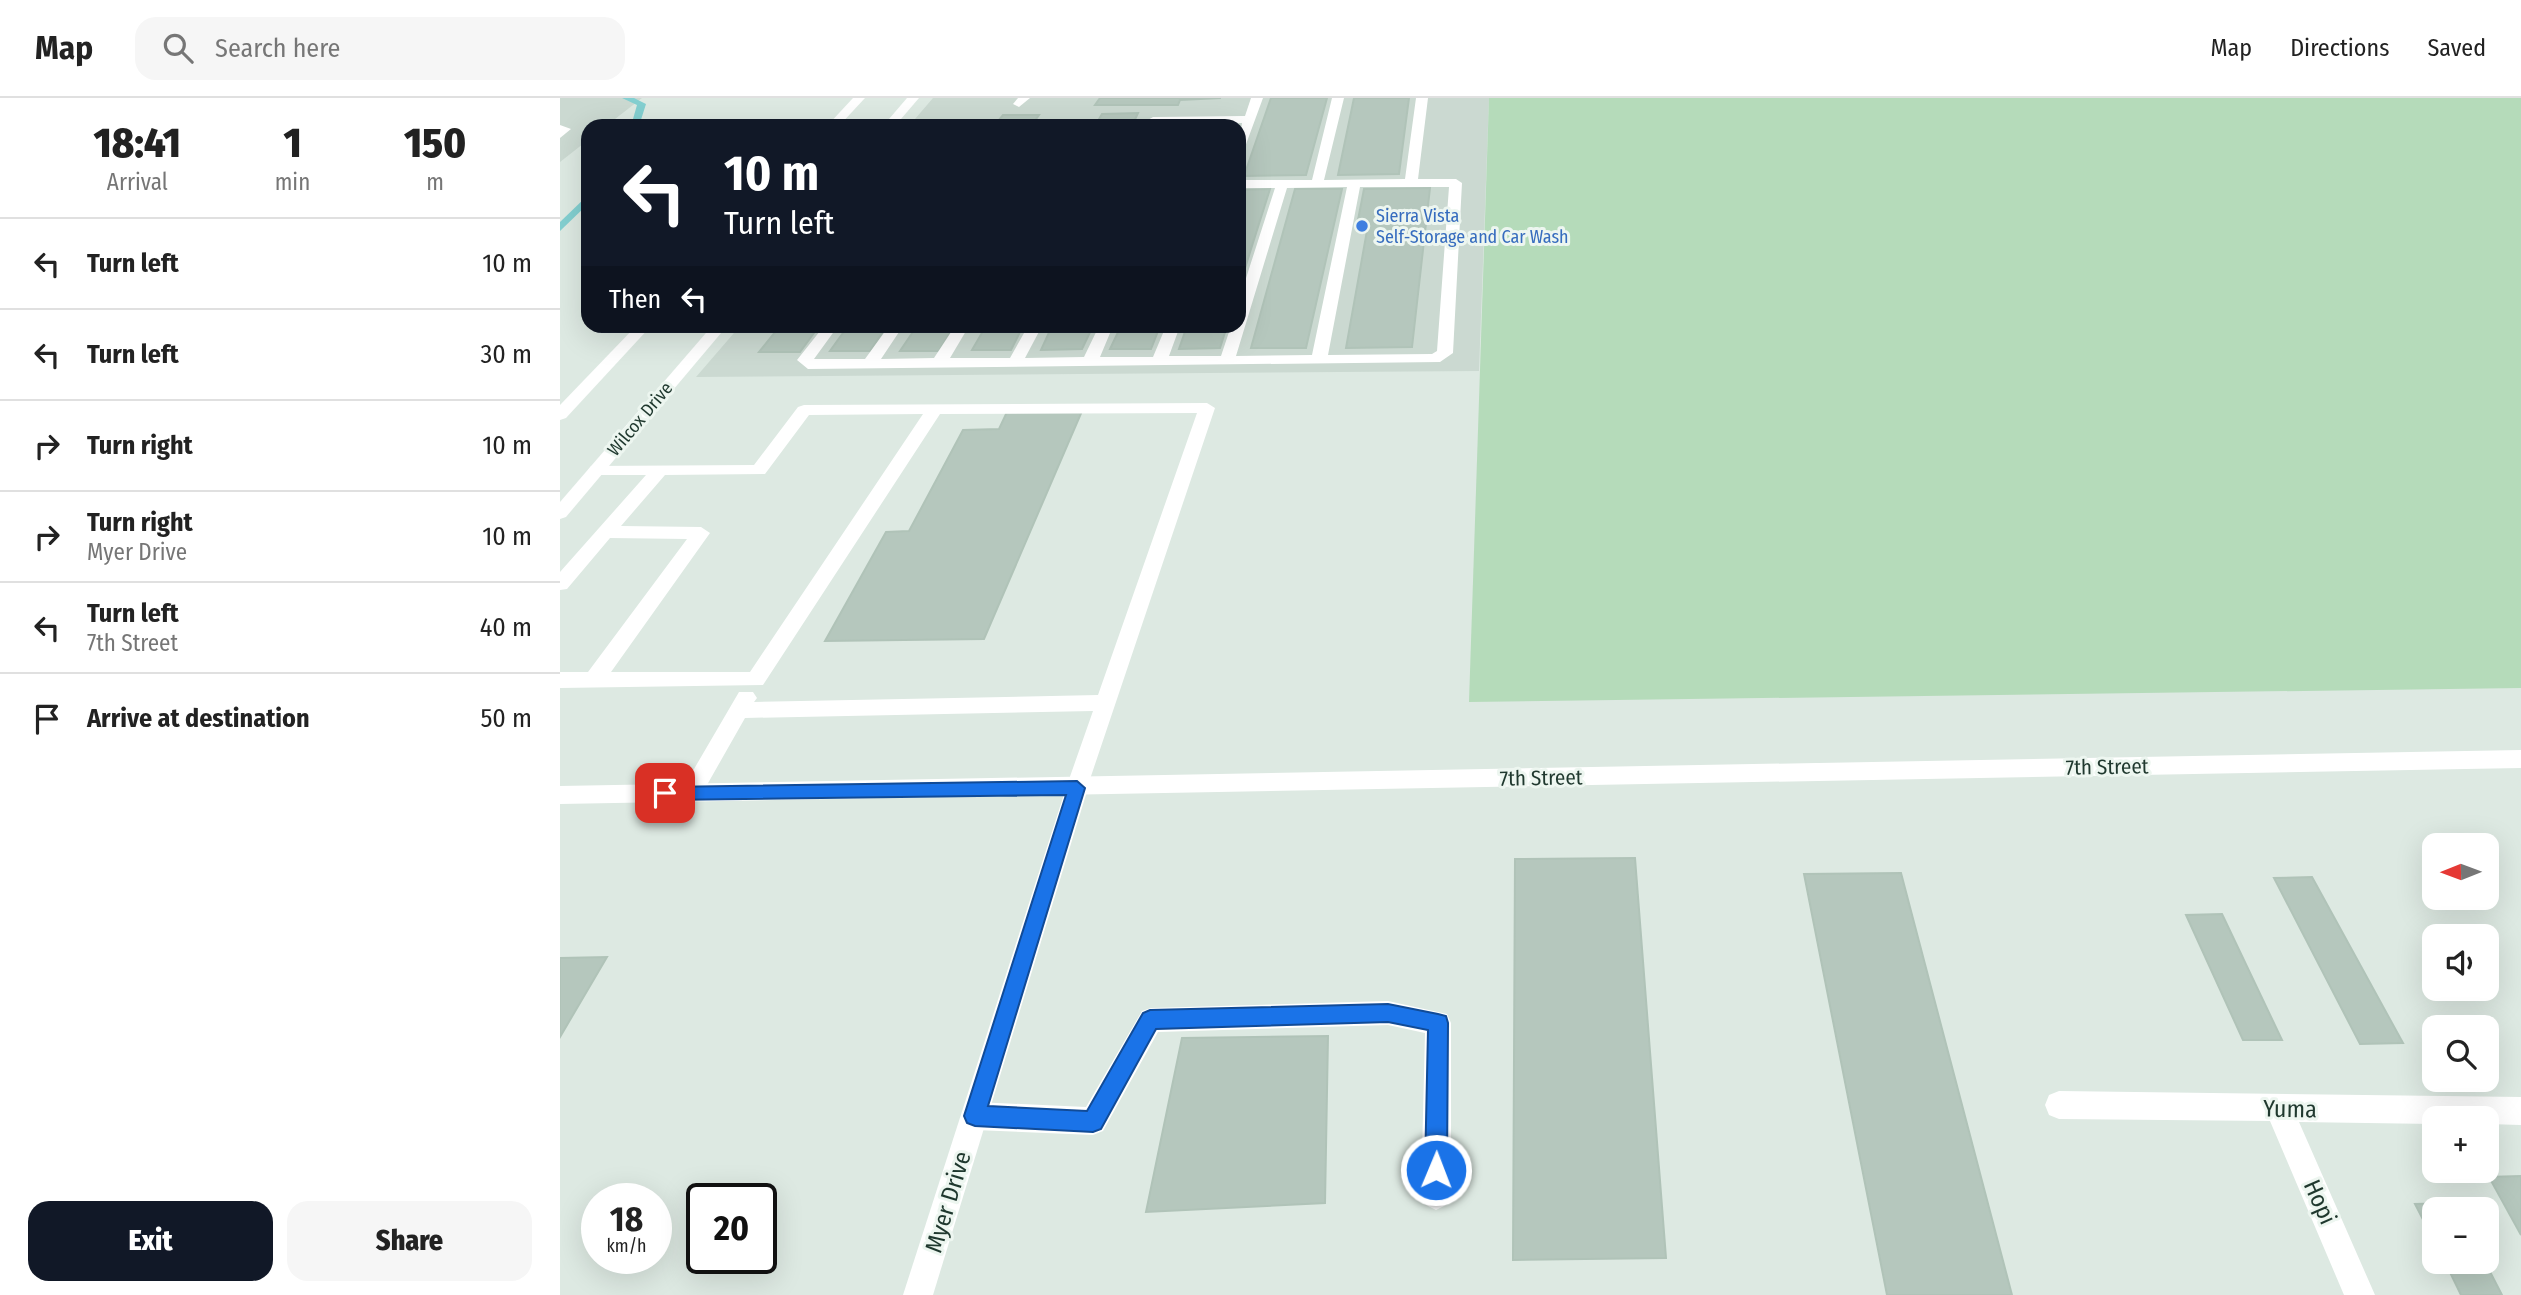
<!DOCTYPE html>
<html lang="en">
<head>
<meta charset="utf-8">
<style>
  :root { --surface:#fff; --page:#f6f6f6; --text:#222; --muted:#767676; --line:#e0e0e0; --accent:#111827 }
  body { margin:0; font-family:"Fira Sans Condensed",sans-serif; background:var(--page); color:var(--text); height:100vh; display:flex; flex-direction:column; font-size:26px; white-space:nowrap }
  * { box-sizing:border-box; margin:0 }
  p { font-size:23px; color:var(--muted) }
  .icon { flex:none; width:38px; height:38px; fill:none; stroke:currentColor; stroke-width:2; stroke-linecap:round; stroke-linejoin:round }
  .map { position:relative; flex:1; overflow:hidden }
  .details { display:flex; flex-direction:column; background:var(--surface); width:560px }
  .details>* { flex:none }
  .guide { position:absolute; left:21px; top:21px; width:665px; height:214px; border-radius:21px; box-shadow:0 7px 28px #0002; background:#111827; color:#fff; overflow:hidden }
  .needle { width:46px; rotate:269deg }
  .tools { position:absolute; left:1862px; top:735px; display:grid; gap:14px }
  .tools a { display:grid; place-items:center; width:77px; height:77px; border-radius:14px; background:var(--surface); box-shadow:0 7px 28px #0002; font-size:35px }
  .speed { position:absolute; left:21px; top:1085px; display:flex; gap:14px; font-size:35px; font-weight:700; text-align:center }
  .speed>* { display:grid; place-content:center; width:91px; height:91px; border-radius:50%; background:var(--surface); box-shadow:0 7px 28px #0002; line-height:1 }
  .speed small { font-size:18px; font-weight:400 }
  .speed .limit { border:4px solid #111; border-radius:10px; background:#fff; color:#111 }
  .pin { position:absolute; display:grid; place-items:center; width:60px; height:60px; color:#fff; margin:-30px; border-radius:14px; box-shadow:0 4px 10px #0006 }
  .me { position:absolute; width:77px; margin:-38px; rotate:1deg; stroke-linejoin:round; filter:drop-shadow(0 0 5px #0008) }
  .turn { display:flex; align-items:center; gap:24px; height:147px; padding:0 28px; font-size:32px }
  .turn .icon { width:91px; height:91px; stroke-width:2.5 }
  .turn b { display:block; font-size:49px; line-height:60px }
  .then { display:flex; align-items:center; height:66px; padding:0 28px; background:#0003; gap:14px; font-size:26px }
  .eta { display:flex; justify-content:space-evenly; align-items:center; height:119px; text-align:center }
  .eta b { font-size:42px; font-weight:800; line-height:49px }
  .action { display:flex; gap:14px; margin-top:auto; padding:14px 28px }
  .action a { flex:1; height:80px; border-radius:21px; background:var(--accent); color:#fff; font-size:28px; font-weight:800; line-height:80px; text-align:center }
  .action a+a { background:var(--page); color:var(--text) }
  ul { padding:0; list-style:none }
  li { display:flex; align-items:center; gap:21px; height:91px; padding:0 28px; border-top:2px solid var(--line) }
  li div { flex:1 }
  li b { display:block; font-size:26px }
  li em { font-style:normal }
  header { display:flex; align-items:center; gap:42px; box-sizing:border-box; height:98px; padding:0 35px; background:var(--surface); border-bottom:2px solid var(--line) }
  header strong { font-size:33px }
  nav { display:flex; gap:38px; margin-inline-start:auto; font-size:24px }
  .search { width:490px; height:63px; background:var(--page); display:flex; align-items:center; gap:18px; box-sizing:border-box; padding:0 24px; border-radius:21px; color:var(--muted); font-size:26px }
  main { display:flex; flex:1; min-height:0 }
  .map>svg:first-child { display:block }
  .built { fill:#cbd9d1 }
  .green { fill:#b5dbba }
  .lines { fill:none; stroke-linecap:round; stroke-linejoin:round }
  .stream { fill:#83cfd0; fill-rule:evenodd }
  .building { fill:#b5c7bd; stroke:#b0c3b8; stroke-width:2 }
  .lane { fill:#fff; fill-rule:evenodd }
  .street { fill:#fff; fill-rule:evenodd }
  .secondary { fill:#fff; fill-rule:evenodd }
  .route { fill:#1a73e8; stroke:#114b97; stroke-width:2 }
  .shop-dot { fill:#3f7fe0; stroke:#edf6f0; stroke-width:2.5 }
  .labels { text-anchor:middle; stroke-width:6; stroke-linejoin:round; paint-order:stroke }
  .far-shop-label { font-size:18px; fill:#366cbe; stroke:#edf6f0; text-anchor:start }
  .far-street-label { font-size:18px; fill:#1f382e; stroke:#edf6f0 }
  .street-label { font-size:21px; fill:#1f382e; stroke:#edf6f0 }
  .near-street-label { font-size:24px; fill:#1f382e; stroke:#edf6f0 }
</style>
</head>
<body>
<header>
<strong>Map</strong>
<div class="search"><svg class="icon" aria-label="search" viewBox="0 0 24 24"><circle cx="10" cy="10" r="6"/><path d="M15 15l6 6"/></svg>Search here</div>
<nav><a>Map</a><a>Directions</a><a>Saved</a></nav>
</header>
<main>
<section class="details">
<div class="eta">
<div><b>18:41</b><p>Arrival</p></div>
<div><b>1</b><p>min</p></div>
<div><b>150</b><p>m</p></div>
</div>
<ul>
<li><svg class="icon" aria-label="left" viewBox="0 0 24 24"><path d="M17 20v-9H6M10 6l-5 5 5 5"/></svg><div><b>Turn left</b></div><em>10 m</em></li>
<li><svg class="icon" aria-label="left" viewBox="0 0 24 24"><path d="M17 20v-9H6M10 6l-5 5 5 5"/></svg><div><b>Turn left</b></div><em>30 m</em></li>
<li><svg class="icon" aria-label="right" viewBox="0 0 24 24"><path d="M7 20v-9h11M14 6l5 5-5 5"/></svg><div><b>Turn right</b></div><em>10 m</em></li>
<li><svg class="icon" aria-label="right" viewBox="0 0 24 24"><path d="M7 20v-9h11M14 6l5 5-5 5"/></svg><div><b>Turn right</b><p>Myer Drive</p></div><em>10 m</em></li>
<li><svg class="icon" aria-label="left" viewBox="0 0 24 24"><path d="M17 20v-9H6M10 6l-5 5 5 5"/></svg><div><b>Turn left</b><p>7th Street</p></div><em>40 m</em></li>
<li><svg class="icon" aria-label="arrive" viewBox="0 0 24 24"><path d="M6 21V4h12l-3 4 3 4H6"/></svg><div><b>Arrive at destination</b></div><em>50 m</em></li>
</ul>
<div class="action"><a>Exit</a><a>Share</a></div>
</section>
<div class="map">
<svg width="1961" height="1197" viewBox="0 0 1961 1197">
  <rect width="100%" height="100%" fill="#dde9e2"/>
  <g class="built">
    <path d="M 0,0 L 82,0 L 46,28 L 28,28 L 28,42 L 0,64 Z"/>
    <path d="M 373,0 L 929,0 L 919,273 L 136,279 L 180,228 L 679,228 L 679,28 L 349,28 Z"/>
  </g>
  <path class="green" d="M 929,0 L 1961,0 L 1961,590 L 909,604 Z"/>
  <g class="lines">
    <g class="stream">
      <path d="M 62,0 L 74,0 L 86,6 L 79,28 L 71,28 L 77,7 Z"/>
      <path d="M 28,97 L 28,106 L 0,133 L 0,124 Z"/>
    </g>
  </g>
  <g class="building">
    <path d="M 540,0 L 661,0 L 620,2 L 618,7 L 535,7 Z"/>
    <path d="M 711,0 L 767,0 L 746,77 L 684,78 Z"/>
    <path d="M 794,0 L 849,0 L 839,76 L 778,77 Z"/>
    <path d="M 578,15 L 572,28 L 535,28 L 542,16 Z"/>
    <path d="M 443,17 L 479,17 L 471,28 L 434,28 Z"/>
    <path d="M 507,24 L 532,24 L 530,28 L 504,28 Z"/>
    <path d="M 870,90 L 852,249 L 786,250 L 808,127 L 797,127 L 804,91 Z"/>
    <path d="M 710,91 L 679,189 L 679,92 Z"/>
    <path d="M 735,91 L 782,91 L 746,250 L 691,250 Z"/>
    <path d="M 220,228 L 259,228 L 240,254 L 199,254 Z"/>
    <path d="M 288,228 L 327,228 L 310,253 L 270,253 Z"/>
    <path d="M 357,228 L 394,228 L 379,253 L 340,253 Z"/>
    <path d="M 426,228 L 463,228 L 451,252 L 412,252 Z"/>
    <path d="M 492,228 L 533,228 L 522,251 L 481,252 Z"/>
    <path d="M 561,228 L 600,228 L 591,251 L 550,251 Z"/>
    <path d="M 627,228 L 667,228 L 660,250 L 619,251 Z"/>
    <path d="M 522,313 L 424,541 L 265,543 L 326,434 L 349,433 L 403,332 L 439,331 L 447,314 Z"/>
    <path d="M 1075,760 L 1106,1160 L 953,1162 L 955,761 Z"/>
    <path d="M 1341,775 L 1452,1197 L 1327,1197 L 1244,776 Z"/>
    <path d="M 1752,779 L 1843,945 L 1800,946 L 1714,780 Z"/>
    <path d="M 1662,816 L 1722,942 L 1683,942 L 1626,817 Z"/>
    <path d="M 47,859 L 0,939 L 0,860 Z"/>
    <path d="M 768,938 L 765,1105 L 586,1114 L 622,940 Z"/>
    <path d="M 1961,1078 L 1961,1137 L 1929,1079 Z"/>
    <path d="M 1894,1105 L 1897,1111 L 1874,1111 L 1874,1143 L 1855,1106 Z"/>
    <path d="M 1885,1164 L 1925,1164 L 1942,1197 L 1901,1197 Z"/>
  </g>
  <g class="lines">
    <g class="lane">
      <path d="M 458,0 L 470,0 L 459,9 L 453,6 Z"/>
      <path d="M 691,0 L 703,0 L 685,49 L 679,53 L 682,25 L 578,28 L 593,19 L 685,18 Z"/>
      <path d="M 772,0 L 784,0 L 764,82 L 845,81 L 856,0 L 868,0 L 858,81 L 896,81 L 902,85 L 893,255 L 880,264 L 248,271 L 237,262 L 264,228 L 278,228 L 254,261 L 305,261 L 329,228 L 343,228 L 321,261 L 374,260 L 395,228 L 409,228 L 390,260 L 450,260 L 468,228 L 482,228 L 465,260 L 524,259 L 539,228 L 553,228 L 540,259 L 593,259 L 606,228 L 620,228 L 609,258 L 661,258 L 671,228 L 679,228 L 679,202 L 715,90 L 679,90 L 679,82 L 752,82 ZM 787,89 L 752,257 L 676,258 L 727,90 ZM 800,89 L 889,89 L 877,253 L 872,256 L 768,257 Z"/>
      <path d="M 0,27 L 11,31 L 0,40 Z"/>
      <path d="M 647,305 L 655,310 L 525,696 L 517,699 L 509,696 L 506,690 L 533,613 L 185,620 L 139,701 L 131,704 L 123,701 L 120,695 L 179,594 L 193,594 L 197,600 L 194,604 L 538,597 L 637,315 L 380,316 L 203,587 L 0,590 L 0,574 L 28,574 L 127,441 L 50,440 L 7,491 L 0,492 L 0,474 L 86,377 L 37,377 L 28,372 L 31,368 L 194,367 L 238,309 L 244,307 ZM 363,316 L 190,574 L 51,574 L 150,435 L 141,429 L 61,428 L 105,377 L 205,376 L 249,317 Z"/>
      <path d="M 828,903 L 887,916 L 891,925 L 891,1097 L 886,1107 L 876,1112 L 866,1107 L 861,1097 L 865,935 L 828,927 L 598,934 L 543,1033 L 533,1037 L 415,1032 L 405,1028 L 401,1018 L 405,1008 L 415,1004 L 526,1009 L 582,913 L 591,910 Z"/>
    </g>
    <g class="street">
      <path d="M 517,681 L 525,684 L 528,690 L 373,1197 L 343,1197 L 506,690 L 509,684 Z"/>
      <path d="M 1499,993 L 1961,999 L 1961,1027 L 1927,1026 L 1927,1020 L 1874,1020 L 1874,1026 L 1739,1024 L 1815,1197 L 1784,1197 L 1710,1023 L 1499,1021 L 1489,1017 L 1485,1007 L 1489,997 Z"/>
    </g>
    <g class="secondary">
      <path d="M 293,0 L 305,0 L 279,28 L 267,28 Z"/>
      <path d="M 347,0 L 359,0 L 335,28 L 323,28 Z"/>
      <path d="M 76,228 L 91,228 L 6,320 L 0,322 L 0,307 Z"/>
      <path d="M 152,228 L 167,228 L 6,419 L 0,421 L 0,404 Z"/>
      <path d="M 1961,652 L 1961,670 L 0,706 L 0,688 Z"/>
    </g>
  </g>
  <path class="route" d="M 517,683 L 525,690 L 428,1008 L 527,1013 L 583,915 L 590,912 L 828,906 L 878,916 L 886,918 L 888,925 L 887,1072 L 884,1080 L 876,1083 L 868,1080 L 865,1072 L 868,932 L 828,924 L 596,931 L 541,1031 L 533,1034 L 415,1028 L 407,1025 L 404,1018 L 506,697 L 105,702 L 97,695 L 105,689 Z"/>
  <circle class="shop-dot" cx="802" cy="128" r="7"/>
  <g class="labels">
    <g class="far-shop-label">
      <text x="816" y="124">Sierra Vista<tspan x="816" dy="21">Self-Storage and Car Wash</tspan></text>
    </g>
    <g class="far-street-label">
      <text transform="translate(80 321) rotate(-50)" y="6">Wilcox Drive</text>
    </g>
    <g class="street-label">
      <text transform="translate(1547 669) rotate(-1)" y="7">7th Street</text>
      <text transform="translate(981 680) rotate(-1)" y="7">7th Street</text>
    </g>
    <g class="near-street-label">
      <text transform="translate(1730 1011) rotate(1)" y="8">Yuma</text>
      <text transform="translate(388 1104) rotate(-73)" y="8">Myer Drive</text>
      <text transform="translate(1760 1104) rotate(66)" y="8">Hopi</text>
    </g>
  </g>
</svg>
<div class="tools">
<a><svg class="needle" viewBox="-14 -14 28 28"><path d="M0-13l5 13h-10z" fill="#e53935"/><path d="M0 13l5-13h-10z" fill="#767676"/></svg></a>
<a><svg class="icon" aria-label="sound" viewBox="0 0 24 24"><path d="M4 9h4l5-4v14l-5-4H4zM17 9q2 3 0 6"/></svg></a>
<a><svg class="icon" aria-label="search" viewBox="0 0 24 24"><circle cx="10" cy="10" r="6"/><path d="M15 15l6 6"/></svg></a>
<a>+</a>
<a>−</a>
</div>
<div class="speed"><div>18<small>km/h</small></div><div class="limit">20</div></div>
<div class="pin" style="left:105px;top:695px;background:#d93025"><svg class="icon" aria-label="arrive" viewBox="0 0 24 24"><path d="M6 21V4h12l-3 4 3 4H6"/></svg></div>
<svg class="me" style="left:876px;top:1072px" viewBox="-20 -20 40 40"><circle r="17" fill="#1a73e8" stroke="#fff" stroke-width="3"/><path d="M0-11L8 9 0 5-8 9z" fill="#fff"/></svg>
<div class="guide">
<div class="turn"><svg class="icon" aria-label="left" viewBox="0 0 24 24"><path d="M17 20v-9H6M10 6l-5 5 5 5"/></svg><div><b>10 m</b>Turn left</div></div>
<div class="then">Then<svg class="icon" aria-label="left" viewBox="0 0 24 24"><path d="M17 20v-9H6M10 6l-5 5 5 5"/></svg></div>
</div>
</div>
</main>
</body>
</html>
